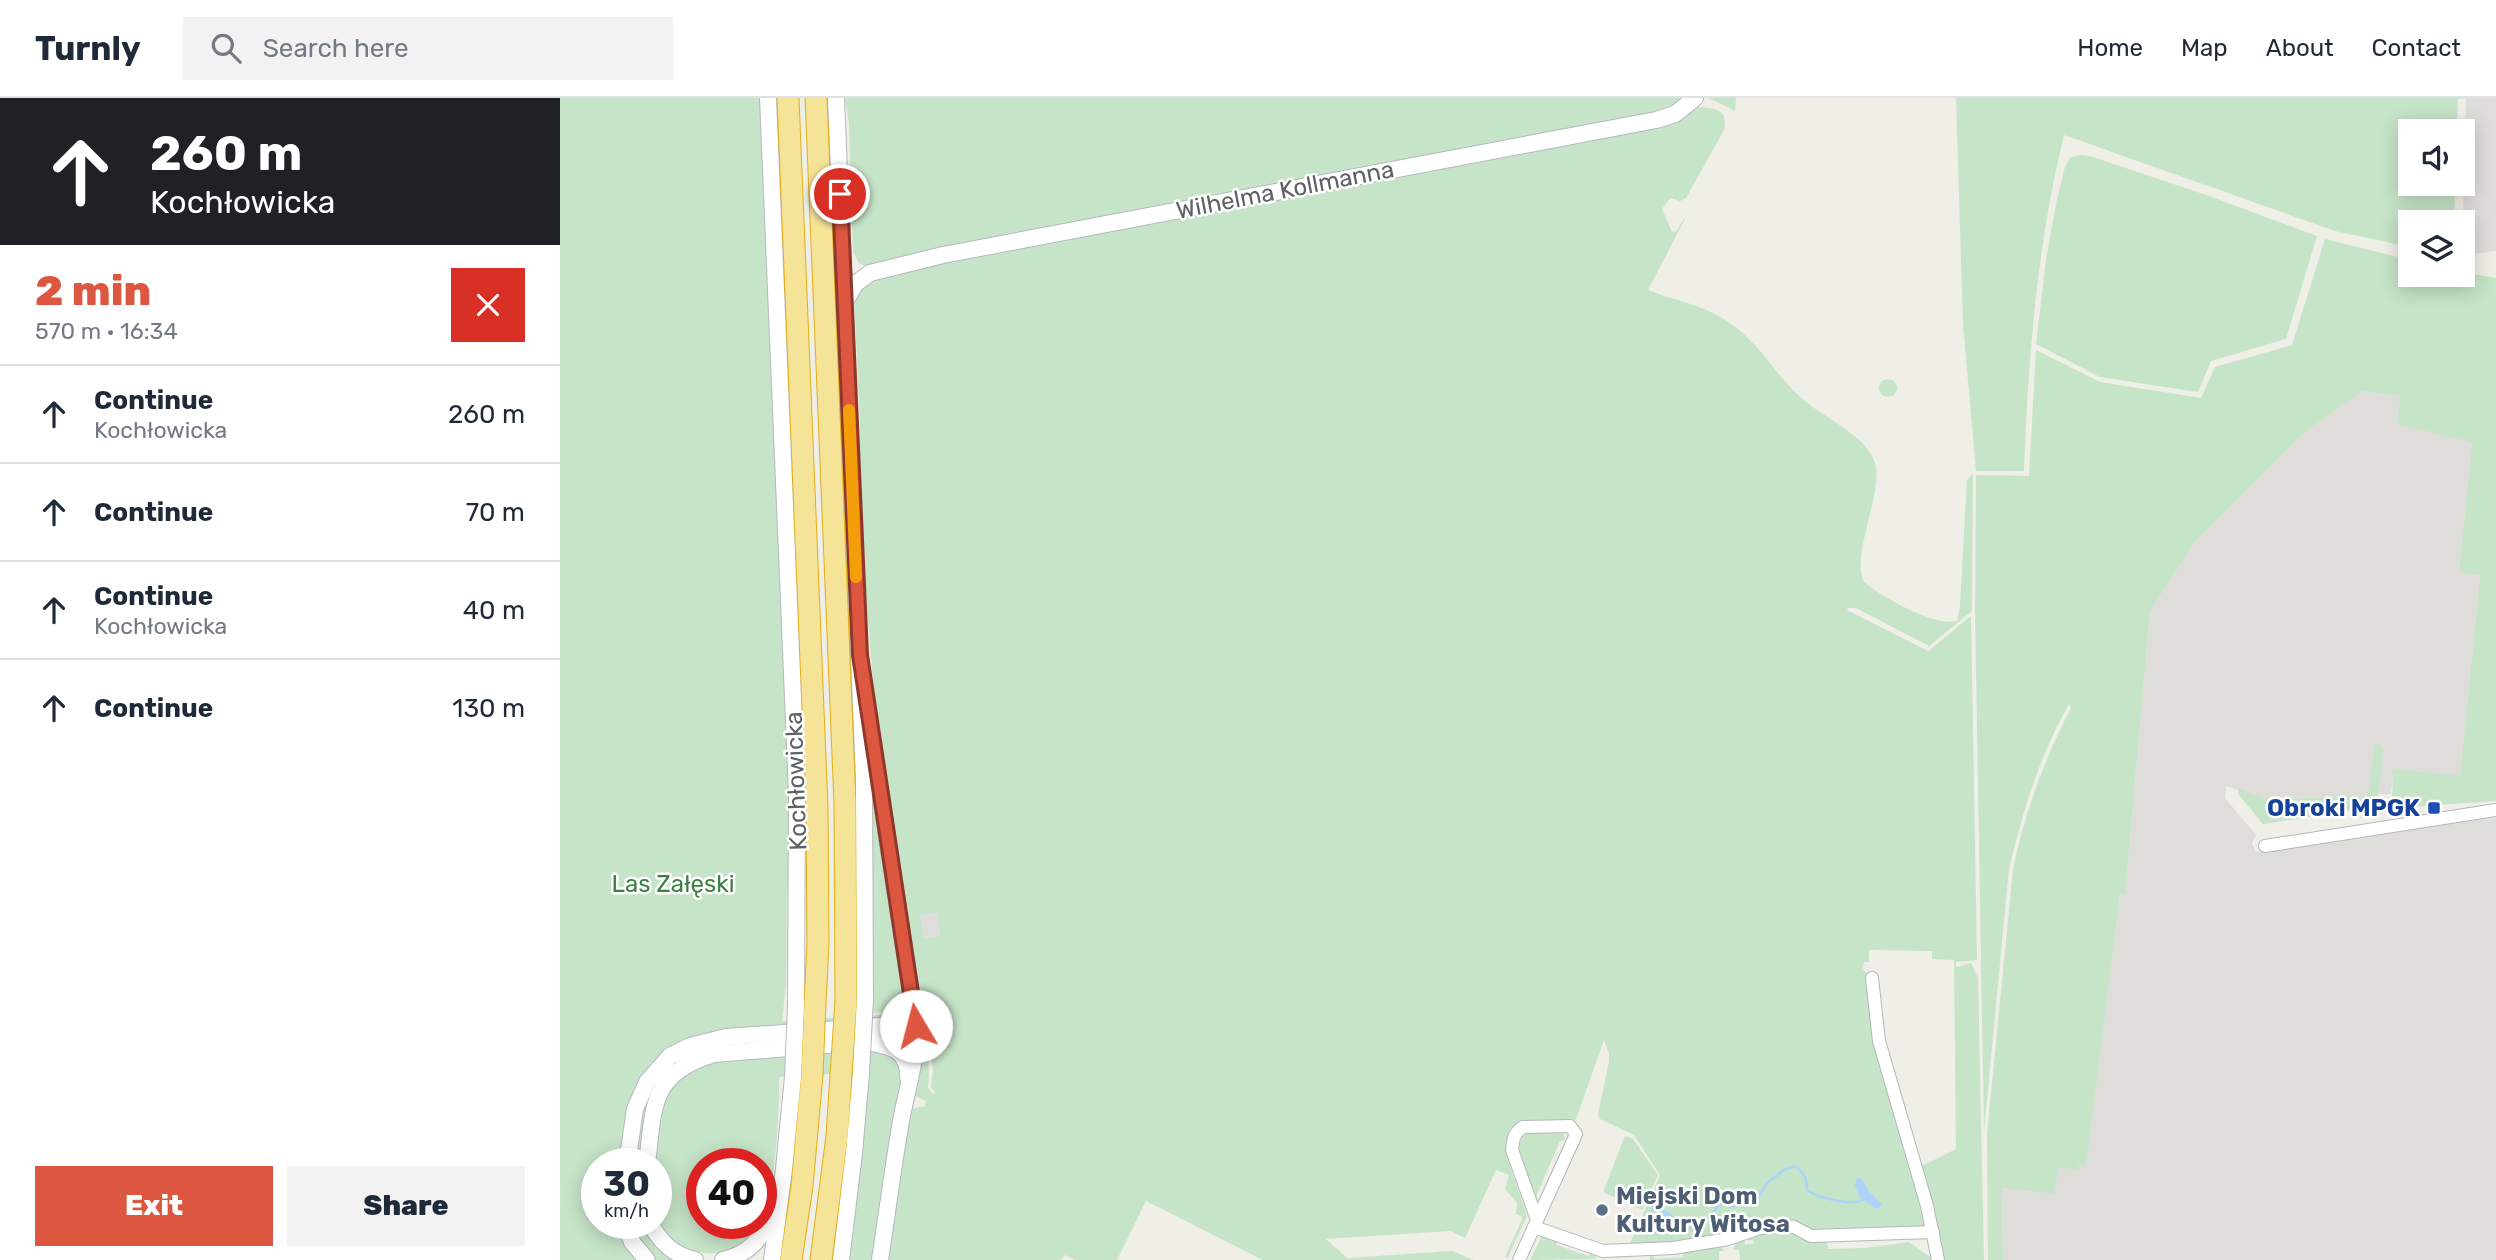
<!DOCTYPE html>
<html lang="en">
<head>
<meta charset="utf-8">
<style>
  :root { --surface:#fff; --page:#f2f2f3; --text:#1f2937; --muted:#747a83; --line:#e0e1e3; --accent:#dc5640 }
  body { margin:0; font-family:Rubik,sans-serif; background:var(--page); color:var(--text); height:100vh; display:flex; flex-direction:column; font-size:26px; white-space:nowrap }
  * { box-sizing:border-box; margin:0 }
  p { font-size:23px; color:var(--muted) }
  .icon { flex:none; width:38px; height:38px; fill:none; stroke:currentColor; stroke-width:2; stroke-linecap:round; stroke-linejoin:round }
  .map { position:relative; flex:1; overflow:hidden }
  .sheet { display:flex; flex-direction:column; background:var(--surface); width:560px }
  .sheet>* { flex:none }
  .hud { background:#202124; color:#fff; overflow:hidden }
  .fabs { position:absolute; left:1838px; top:21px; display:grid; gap:14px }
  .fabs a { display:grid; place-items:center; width:77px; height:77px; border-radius:0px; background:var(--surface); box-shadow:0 4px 18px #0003; font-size:35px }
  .speed { position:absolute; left:21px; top:1050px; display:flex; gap:14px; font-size:35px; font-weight:700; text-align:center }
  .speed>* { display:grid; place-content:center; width:91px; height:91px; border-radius:50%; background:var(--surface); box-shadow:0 4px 18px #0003; line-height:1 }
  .speed small { font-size:18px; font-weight:400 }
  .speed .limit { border:10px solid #d22; background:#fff; color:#111 }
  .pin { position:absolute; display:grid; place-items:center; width:60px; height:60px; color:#fff; margin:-30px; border:4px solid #fff; border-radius:50%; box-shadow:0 2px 7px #0007 }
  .me { position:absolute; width:77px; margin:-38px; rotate:352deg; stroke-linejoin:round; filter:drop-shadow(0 0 5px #0008) }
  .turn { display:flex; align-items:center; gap:24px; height:147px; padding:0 35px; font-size:32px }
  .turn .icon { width:91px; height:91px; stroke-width:2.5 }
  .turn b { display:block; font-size:49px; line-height:60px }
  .round { display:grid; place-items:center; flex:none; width:74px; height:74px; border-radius:0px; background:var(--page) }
  .overview { display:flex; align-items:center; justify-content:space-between; height:119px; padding:0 35px }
  h1 { font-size:42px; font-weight:800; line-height:52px; color:var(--accent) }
  .button { display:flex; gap:14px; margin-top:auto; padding:14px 35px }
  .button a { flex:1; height:80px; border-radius:0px; background:var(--accent); color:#fff; font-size:28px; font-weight:800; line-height:80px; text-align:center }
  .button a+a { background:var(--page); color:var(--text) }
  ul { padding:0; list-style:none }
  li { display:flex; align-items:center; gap:21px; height:98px; padding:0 35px; border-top:2px solid var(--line) }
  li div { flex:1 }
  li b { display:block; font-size:26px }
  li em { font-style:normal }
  header { display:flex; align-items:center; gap:42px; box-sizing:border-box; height:98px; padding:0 35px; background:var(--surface); border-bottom:2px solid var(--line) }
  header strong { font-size:33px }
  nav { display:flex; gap:38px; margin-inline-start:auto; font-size:24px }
  .search { width:490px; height:63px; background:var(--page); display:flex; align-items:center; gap:18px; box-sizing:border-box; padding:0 24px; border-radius:0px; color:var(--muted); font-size:26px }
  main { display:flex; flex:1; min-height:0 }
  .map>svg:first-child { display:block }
  .industrial { fill:#deddd9 }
  .green { fill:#c6e4c8; fill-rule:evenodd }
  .water { fill:#aed3f8; fill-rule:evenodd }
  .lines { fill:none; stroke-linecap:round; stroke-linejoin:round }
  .stream { stroke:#aed3f8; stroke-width:2.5 }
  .street-casing { stroke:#b4b6ba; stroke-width:14 }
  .secondary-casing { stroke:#b5b8bd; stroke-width:18 }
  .highway-casing { stroke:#e4af13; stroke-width:23 }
  .street { stroke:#fff; stroke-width:12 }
  .secondary { stroke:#fff; stroke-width:16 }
  .highway { stroke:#f5e398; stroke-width:21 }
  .secondary-bridge-casing { stroke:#b5b8bd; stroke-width:18; stroke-linecap:butt }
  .highway-bridge-casing { stroke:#e4af13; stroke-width:23; stroke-linecap:butt }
  .secondary-bridge { stroke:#fff; stroke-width:16 }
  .highway-bridge { stroke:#f5e398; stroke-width:21 }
  .route-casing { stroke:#8f382a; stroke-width:18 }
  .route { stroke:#dc5640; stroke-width:12 }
  .slow { stroke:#f59e0b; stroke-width:12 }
  .transit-dot { fill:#1a4fb4; stroke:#fff; stroke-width:2.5 }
  .service-dot { fill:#5c6f8a; stroke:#fff; stroke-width:2.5 }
  .labels { text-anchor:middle; stroke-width:5; stroke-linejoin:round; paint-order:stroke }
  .street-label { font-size:24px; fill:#5e6166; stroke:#fff }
  .transit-label { font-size:24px; font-weight:bold; fill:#164399; stroke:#fff; text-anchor:end }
  .park-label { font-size:24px; fill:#3c8042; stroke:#fff }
  .service-label { font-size:24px; font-weight:bold; fill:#4e5e75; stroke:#fff; text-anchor:start }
</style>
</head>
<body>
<header>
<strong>Turnly</strong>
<div class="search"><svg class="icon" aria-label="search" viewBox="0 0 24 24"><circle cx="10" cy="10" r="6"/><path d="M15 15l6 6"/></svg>Search here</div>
<nav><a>Home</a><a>Map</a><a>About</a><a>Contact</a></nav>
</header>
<main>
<section class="sheet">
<div class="hud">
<div class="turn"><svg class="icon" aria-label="ahead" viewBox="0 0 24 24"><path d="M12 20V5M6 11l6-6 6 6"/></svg><div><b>260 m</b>Kochłowicka</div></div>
</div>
<div class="overview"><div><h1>2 min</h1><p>570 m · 16:34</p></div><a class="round" style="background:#d93025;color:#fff"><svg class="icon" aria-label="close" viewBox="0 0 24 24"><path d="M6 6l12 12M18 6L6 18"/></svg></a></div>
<ul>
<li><svg class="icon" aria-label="ahead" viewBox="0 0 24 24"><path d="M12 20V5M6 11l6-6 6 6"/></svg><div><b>Continue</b><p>Kochłowicka</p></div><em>260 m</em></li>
<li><svg class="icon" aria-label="ahead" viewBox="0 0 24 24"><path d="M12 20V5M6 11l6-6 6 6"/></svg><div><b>Continue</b></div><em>70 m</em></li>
<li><svg class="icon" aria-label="ahead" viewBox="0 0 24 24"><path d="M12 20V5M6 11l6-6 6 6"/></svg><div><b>Continue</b><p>Kochłowicka</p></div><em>40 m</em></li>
<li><svg class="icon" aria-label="ahead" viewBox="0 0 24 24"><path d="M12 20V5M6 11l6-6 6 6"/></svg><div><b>Continue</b></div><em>130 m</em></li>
</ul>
<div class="button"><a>Exit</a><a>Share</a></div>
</section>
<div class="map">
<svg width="1936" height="1162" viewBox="0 0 1936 1162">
  <rect width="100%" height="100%" fill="#efeee7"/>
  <g class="industrial">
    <path d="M 1906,0 L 1936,0 L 1936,153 L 1902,157 Z"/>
    <path d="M 1803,293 L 1840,298 L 1837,326 L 1912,343 L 1899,474 L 1920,476 L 1900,679 L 1834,671 L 1831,696 L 1707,702 L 1666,688 L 1665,700 L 1696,737 L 1692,745 L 1696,754 L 1791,739 L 1796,741 L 1820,737 L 1823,734 L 1871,726 L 1936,720 L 1936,1162 L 1443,1162 L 1442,1090 L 1493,1096 L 1498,1070 L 1517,1072 L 1518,1067 L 1525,1068 L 1560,796 L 1565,796 L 1590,514 L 1634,445 L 1742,336 Z"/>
    <path d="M 377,815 L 380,838 L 364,840 L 360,817 Z"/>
  </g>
  <g class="green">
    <path d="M 0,0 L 203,0 L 229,619 L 230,788 L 227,790 L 226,887 L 222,923 L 333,916 L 346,908 L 348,919 L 218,929 L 98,962 L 62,1066 L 37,1066 L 37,1125 L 61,1125 L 79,1162 L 0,1162 Z"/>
    <path d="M 285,0 L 1124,0 L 1105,13 L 308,169 L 299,165 L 293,154 L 289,25 Z"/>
    <path d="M 1149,0 L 1176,0 L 1175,13 Z"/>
    <path d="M 1396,0 L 1906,0 L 1898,1 L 1897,33 L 1850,33 L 1850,86 L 1895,86 L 1894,124 L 1850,124 L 1850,149 L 1775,133 L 1504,37 C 1477,147 1468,260 1464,373 L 1416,373 L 1403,226 Z"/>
    <path d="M 1141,9 C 1158,11 1168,12 1164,32 L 1126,100 L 1120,103 L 1110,100 L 1102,111 L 1112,134 L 1116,133 L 1127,117 L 1088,192 C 1112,202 1140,206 1162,220 C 1197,241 1209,268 1236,295 C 1251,310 1271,320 1288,333 C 1300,342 1314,354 1316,370 C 1320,403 1291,458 1304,484 C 1322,499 1374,529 1397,523 L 1400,508 L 1407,382 L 1413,375 L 1412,513 L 1369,548 L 1296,510 L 1288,510 L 1287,512 L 1370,554 L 1371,551 L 1411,518 L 1417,862 L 1396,864 L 1396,868 L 1397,869 L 1411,865 L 1418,880 L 1424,1162 L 1382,1162 L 1358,1070 L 1396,1051 L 1394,862 L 1372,861 L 1372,853 L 1315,852 L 1309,852 L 1309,864 L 1304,864 L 1303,871 L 1310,880 L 1364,1128 L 1253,1134 L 1246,1129 L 1175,1134 L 1135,1143 L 1070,1146 L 1100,1077 L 1074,1037 L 1040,1021 L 1038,1016 L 1049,964 L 1049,955 L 1044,942 L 1016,1021 L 1013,1023 C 993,1023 965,1017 950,1031 L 947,1059 L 967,1118 L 948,1159 L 945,1159 L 963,1119 L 956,1116 L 957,1105 L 945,1091 L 949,1077 L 936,1072 L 905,1140 L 890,1133 L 766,1141 L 787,1160 L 893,1153 L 913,1162 L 703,1162 L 586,1103 L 557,1162 L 515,1162 L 505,1157 L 501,1162 L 325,1162 L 351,1011 L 365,1008 L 366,1003 L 354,997 L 358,907 L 363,910 C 365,936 371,963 368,990 L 374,996 L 375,994 L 371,989 L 373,971 L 368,943 L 366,909 L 360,901 L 357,901 L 318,643 L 299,412 L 300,326 L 294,199 L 301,185 L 386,161 ZM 377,815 L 380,838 L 364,840 L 360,817 Z"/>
    <path d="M 1518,57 L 1530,58 L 1649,98 L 1757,138 L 1726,241 L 1651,263 L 1638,294 L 1540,279 L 1476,246 L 1486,162 L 1497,101 L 1505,69 L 1510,60 Z"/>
    <path d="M 1765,141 L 1850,162 L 1850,177 L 1902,177 L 1902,174 L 1936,180 L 1936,703 L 1850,709 L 1837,707 L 1832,702 L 1833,671 L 1900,678 L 1920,477 L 1899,474 L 1912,344 L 1837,326 L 1840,298 L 1803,293 L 1742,336 L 1634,445 L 1590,514 L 1565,796 L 1560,796 L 1526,1068 L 1519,1067 L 1518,1072 L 1498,1070 L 1494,1096 L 1442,1090 L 1443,1162 L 1428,1162 L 1427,1037 L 1453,771 C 1465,714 1484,662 1511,610 L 1509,606 C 1480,657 1462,714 1449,771 L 1424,1032 L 1415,514 L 1416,377 L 1469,378 L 1476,252 L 1540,284 L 1641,300 L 1655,269 L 1732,247 Z"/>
    <circle cx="1328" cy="290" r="9"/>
    <path d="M 1815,645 L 1820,647 L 1823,652 L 1817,705 L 1812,709 L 1703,726 L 1678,696 L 1679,691 L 1708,702 L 1808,697 Z"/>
    <path d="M 310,668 L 345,905 C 334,913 325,914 312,915 Z"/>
    <path d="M 334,932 L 334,934 L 313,936 L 172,946 L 137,953 L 125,959 L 113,966 L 95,990 L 86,1021 L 82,1066 L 72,1066 L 78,1019 L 83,1002 L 99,976 L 122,957 L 136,950 L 172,944 Z"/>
    <path d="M 323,950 L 340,958 L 345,974 L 315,1162 L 286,1162 L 295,1098 L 307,974 L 219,979 C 220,1013 215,1104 198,1132 C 180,1162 129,1162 105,1138 C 102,1134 98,1130 96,1125 C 92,1110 96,1082 96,1066 L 92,1066 C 97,1018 97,975 153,963 ZM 142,1066 L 201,1066 L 201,1125 L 142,1125 Z"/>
    <path d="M 971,1032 L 1003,1034 L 1005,1042 L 1000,1043 L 977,1096 L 977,1105 L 958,1051 L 962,1039 Z"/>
    <path d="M 1065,1038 L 1073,1041 L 1098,1077 L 1082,1112 L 1043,1094 Z"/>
    <path d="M 71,1125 L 85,1125 L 119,1162 L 94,1162 L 84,1152 Z"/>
    <path d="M 1212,1130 L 1267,1143 L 1268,1151 L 1305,1150 L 1349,1144 L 1374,1162 L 1180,1162 L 1179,1152 L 1173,1152 L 1175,1145 L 1187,1139 L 1188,1142 L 1184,1142 L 1185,1147 L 1194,1145 L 1193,1142 L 1189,1142 L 1189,1139 Z"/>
    <path d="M 983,1136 L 998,1141 L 996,1147 L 1029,1158 L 1031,1153 L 1035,1155 L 1036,1161 L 970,1162 Z"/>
    <path d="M 1160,1148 L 1165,1153 L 1159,1153 L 1159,1162 L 1090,1162 L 1090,1155 L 1093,1154 L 1094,1161 L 1123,1159 L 1123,1152 Z"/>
  </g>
  <g class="water">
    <path d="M 1297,1080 L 1302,1081 L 1309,1093 L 1322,1107 L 1317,1111 L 1301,1101 L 1295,1088 Z"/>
    <path d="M 1094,1105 L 1117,1120 L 1118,1130 L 1113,1134 L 1081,1136 ZM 1095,1109 L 1101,1112 L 1103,1117 L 1094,1132 L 1086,1133 Z"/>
  </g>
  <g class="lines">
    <g class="stream">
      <path d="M 1168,1109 L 1183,1106 L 1198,1100 L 1207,1085 L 1224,1072 L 1234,1068 C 1245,1075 1247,1080 1247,1092 C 1258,1100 1291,1108 1303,1102"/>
      <path d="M 1117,1128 L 1131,1131 L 1141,1129 L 1160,1106"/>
    </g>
    <g class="street-casing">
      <g id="street">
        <path d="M 1705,748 L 1936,712"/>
        <path d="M 1312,880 L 1319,943 L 1367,1108 L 1378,1162"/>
        <path d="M 974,1129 L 1043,1153 L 1113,1150 L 1168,1141 L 1197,1131 L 1216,1127 L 1234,1129 L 1251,1138 L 1373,1134"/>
        <path d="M 959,1162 L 1013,1043 L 1016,1036 L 1010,1028 L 963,1029 C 954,1035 953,1041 952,1052 L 977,1122"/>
      </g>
    </g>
    <g class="secondary-casing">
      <g id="secondary">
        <path d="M 208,0 L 237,696 L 236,907"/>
        <path d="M 276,0 L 304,680 L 305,901"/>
        <path d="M 285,204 L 295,186 L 310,175 L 383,157 L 1096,22 L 1115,16 L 1135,0"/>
        <path d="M 311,635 L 356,928 C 357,961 347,991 341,1023 C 333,1069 327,1116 320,1162"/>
        <path d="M 311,945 C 333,948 349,954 348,979"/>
        <path d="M 67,1066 L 75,1011 L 87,984 L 110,958 L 130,948 L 166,939 L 334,927 L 356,928"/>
        <path d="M 87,1066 C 94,1008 90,975 154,956 L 305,944 L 345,936 L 353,931"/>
        <path d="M 66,1125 L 72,1144 L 87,1162"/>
        <path d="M 90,1125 C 100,1144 113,1157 135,1162"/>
        <path d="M 163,1162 C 189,1156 204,1140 211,1114"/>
        <path d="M 212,1162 L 224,1071 L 233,979"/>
        <path d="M 281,1162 L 294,1055 L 301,975"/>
      </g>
    </g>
    <g class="highway-casing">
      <g id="highway">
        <path d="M 228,0 L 257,710 L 258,846 L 255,905"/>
        <path d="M 256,0 L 285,705 L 286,903"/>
        <path d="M 231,1162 L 242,1088 L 252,977"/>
        <path d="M 261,1162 L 277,1038 L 281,977"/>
      </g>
    </g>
    <use href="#street" class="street"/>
    <use href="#secondary" class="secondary"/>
    <use href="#highway" class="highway"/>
    <g class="secondary-bridge-casing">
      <g id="secondary-bridge">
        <path d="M 301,975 L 305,901"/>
        <path d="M 233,979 L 236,907"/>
      </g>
    </g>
    <g class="highway-bridge-casing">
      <g id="highway-bridge">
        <path d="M 252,977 L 255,905"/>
        <path d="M 281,977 L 286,903"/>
      </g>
    </g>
    <use href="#secondary-bridge" class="secondary-bridge"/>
    <use href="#highway-bridge" class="highway-bridge"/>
  </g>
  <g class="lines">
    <g class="route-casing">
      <path id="route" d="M 280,96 L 300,557 L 356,928"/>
    </g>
    <use href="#route" class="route"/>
    <path class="slow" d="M 289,312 L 296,479"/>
  </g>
  <rect class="transit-dot" x="1867" y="703" width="14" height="14" rx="3.5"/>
  <circle class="service-dot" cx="1042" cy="1112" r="7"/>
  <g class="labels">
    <g class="street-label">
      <text transform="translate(725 92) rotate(-11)" y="8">Wilhelma Kollmanna</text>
      <text transform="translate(236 683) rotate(-92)" y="8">Kochłowicka</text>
    </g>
    <g class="transit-label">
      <text x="1860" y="718">Obroki MPGK</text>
    </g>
    <g class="park-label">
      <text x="113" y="794">Las Załęski</text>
    </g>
    <g class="service-label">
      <text x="1056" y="1106">Miejski Dom<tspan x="1056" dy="28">Kultury Witosa</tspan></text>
    </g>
  </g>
</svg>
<div class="fabs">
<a><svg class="icon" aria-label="sound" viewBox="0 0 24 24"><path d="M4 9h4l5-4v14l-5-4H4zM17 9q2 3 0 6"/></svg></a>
<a><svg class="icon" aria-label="layers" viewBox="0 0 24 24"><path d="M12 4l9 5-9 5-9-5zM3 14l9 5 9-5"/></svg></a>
</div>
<div class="speed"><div>30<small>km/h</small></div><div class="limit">40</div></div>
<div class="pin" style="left:280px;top:96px;background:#d93025"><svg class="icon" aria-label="arrive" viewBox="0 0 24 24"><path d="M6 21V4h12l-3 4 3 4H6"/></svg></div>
<svg class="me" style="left:356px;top:928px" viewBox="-20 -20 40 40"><circle r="19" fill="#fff"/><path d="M0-13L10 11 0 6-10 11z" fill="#dc5640"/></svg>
</div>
</main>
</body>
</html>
